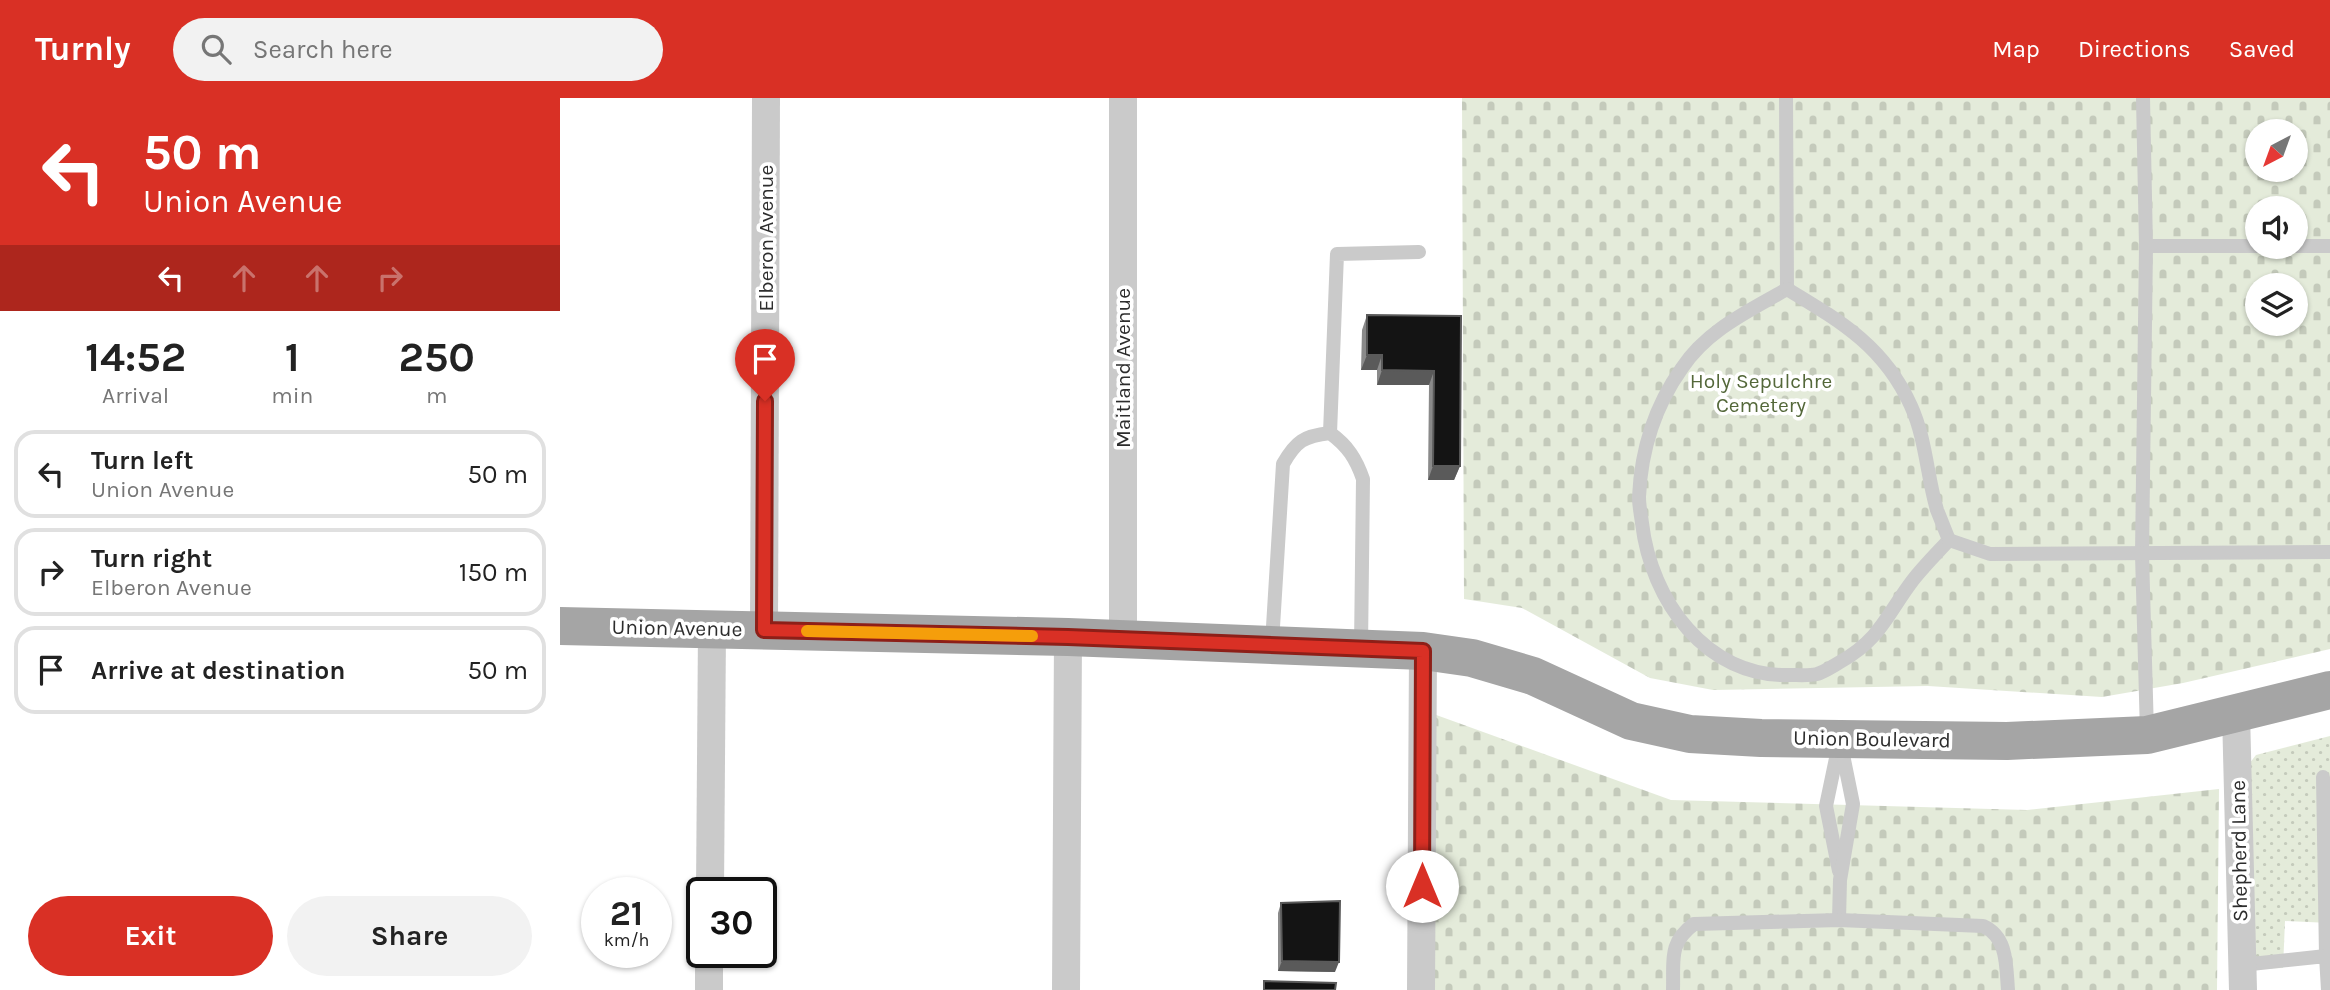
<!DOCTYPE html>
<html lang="en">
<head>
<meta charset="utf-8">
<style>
  :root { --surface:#fff; --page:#f2f2f2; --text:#222; --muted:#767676; --line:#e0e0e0; --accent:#d93025 }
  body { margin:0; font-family:Karla,sans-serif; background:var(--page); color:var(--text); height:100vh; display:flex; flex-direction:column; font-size:26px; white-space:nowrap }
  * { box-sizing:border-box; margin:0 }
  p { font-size:23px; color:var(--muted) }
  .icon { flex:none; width:38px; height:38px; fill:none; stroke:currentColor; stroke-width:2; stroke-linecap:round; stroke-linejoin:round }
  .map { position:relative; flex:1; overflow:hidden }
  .details { display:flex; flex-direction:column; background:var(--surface); width:560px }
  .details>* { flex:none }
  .hud { background:#d93025; color:#fff; overflow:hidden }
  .needle { width:46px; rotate:221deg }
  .fabs { position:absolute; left:1685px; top:21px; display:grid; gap:14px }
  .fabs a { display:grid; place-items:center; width:63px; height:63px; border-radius:50%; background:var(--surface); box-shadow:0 2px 5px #0004; font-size:35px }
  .speed { position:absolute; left:21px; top:779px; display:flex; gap:14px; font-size:35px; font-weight:700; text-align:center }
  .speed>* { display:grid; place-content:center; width:91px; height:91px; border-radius:50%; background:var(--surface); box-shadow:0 2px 5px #0004; line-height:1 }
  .speed small { font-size:18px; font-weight:400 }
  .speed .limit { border:4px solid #111; border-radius:10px; background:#fff; color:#111 }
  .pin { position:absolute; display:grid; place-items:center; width:60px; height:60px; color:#fff; margin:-72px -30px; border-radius:50% 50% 50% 0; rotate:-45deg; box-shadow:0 0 7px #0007 }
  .pin .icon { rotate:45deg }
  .me { position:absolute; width:77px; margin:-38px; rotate:0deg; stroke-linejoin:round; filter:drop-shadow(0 0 5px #0008) }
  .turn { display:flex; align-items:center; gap:24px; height:147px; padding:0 28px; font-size:32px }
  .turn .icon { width:91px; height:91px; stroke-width:2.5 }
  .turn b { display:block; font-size:49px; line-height:60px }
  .lanes { display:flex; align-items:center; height:66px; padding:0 28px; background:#0003; justify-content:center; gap:35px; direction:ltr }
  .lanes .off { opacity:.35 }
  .eta { display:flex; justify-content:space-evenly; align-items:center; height:119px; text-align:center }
  .eta b { font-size:42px; font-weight:700; line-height:49px }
  .action { display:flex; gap:14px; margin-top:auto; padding:14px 28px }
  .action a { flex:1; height:80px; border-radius:42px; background:var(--accent); color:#fff; font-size:28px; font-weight:700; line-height:80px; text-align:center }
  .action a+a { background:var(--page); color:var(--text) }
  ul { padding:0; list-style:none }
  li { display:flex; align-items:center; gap:21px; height:88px; margin:0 14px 10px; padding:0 14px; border:4px solid var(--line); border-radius:21px }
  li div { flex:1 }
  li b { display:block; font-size:26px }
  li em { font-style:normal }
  header { display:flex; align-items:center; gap:42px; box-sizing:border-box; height:98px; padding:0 35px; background:var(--accent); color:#fff }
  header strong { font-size:33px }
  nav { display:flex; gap:38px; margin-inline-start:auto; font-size:24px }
  .search { width:490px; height:63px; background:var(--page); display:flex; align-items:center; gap:18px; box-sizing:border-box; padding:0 24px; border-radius:38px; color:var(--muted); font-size:26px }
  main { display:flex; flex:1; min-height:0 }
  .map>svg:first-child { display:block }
  .grass { fill:url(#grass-dots) }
  .cemetery { fill:url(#cemetery-stones); fill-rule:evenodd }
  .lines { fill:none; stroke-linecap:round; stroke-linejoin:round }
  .lane { stroke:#cacaca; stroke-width:14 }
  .street { stroke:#cacaca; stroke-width:28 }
  .primary { stroke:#a5a5a5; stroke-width:38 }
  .wall { fill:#8a8a8a }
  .shaded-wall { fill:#5a5a5a }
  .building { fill:#141414; stroke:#5a5a5a; stroke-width:2 }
  .route-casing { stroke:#8d1f18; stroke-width:18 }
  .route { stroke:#d93025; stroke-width:12 }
  .slow { stroke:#f59e0b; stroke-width:12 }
  .labels { text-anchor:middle; stroke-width:7; stroke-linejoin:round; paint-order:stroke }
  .street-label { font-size:21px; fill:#2d2d2d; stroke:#fff }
  .park-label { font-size:21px; fill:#54683a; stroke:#fff }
</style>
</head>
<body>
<header>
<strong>Turnly</strong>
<div class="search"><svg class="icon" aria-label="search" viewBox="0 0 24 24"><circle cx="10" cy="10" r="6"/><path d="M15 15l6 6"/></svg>Search here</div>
<nav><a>Map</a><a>Directions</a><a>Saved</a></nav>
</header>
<main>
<section class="details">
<div class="hud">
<div class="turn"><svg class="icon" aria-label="left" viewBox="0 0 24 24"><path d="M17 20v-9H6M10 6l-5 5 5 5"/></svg><div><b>50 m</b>Union Avenue</div></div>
<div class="lanes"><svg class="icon" aria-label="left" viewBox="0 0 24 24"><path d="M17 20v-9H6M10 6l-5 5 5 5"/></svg><svg class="icon off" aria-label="ahead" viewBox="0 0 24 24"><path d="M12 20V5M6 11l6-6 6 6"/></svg><svg class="icon off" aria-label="ahead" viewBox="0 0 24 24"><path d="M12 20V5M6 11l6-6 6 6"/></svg><svg class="icon off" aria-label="right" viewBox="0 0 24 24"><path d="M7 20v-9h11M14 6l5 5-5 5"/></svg></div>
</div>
<div class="eta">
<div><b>14:52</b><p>Arrival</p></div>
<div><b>1</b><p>min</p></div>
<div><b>250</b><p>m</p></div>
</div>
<ul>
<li><svg class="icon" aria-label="left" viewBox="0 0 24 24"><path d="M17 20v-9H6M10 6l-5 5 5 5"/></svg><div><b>Turn left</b><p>Union Avenue</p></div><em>50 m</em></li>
<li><svg class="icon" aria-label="right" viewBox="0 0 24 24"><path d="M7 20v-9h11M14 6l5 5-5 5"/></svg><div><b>Turn right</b><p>Elberon Avenue</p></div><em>150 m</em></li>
<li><svg class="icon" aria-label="arrive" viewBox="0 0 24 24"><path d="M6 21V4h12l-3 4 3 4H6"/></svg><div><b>Arrive at destination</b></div><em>50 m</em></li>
</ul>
<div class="action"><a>Exit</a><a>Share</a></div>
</section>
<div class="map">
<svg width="1770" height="892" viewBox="0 0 1770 892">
  <defs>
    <pattern id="grass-dots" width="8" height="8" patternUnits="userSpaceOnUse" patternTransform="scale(1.75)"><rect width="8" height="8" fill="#e4ebda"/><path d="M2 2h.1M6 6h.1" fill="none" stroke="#c4cabb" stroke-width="1.8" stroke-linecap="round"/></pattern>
    <pattern id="cemetery-stones" width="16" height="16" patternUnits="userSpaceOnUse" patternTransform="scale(1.75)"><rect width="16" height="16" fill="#e4ebda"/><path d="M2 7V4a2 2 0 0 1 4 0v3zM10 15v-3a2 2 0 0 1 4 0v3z" fill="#c4cabb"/></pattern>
  </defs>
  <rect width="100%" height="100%" fill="#fff"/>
  <path class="grass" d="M 1770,638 L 1770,825 L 1725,823 L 1723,870 L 1689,871 L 1689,666 L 1696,657 Z"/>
  <g class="cemetery">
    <path d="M 902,0 L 1770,0 L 1770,551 L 1623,585 L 1542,599 L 1368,588 L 1153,592 L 1090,580 L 962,510 L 904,501 ZM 1698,33 L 1736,33 L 1736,72 L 1698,72 ZM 1698,110 L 1736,110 L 1736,149 L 1698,149 ZM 1698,187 L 1736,187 L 1736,226 L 1698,226 Z"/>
    <path d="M 868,614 L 1111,702 L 1467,712 L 1659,691 L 1657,892 L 864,892 Z"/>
  </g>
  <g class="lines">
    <g class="lane">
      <path d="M 1226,0 L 1227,191"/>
      <path d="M 1583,0 L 1586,148 L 1582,456 L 1587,635"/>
      <path d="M 1586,148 L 1698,148"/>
      <path d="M 1736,148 L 1770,148"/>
      <path d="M 1227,191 C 1189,213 1147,232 1122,270 C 1095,308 1081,353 1079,399 C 1079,408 1081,417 1082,425 C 1091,502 1146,580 1230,577 C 1238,577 1249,578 1257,576 C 1264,574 1273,568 1280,564 C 1321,541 1327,516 1353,482 C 1364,468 1377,455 1389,442"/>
      <path d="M 1227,191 C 1280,223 1324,248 1351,308 C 1366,341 1367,378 1377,412 C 1381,422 1385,432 1389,442"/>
      <path d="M 770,335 L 777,156 L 859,154"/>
      <path d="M 1389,442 L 1430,456 L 1770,454"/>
      <path d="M 712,545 L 723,366 C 736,343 744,338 770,335 C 788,348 796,361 803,381 L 801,549"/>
      <path d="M 1279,646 L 1266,708 L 1279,773"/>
      <path d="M 1763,679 L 1766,858 L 1770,858"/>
      <path d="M 1279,822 L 1280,782 L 1293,706 L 1280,642"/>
      <path d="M 1682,867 L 1766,858 L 1768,892"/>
      <path d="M 1113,892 C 1114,863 1108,845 1134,826 L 1279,822 L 1423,828 C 1448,839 1446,868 1448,892"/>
    </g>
    <g class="street">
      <path d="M 563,0 L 563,541"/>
      <path d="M 204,532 L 206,0"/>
      <path d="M 1676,615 L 1683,892"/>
      <path d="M 150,794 L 152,531"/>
      <path d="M 149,892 L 149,854"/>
      <path d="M 506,892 L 508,539"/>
      <path d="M 861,892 L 863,553"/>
    </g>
    <path class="primary" d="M 0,528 L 508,539 L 863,553 L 912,560 L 973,578 L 1071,623 L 1130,636 L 1201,640 L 1447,643 L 1587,637 L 1770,592"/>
  </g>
  <g class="wall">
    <path d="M 807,217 L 901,218 L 900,368 L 894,382 L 868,382 L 869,287 L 817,287 L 817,272 L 801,272 L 802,232 Z"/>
    <path d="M 721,805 L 775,874 L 718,873 L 718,815 Z"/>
  </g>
  <g class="shaded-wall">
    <path d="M 807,257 L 822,257 L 817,272 L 801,272 Z"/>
    <path d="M 822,272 L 874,273 L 869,287 L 817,287 Z"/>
    <path d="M 873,368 L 900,368 L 894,382 L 868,382 Z"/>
    <path d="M 722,863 L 779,864 L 775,874 L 718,873 Z"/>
  </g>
  <g class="building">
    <path d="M 807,217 L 901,218 L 900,368 L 873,368 L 874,273 L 822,272 L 822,257 L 807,257 Z"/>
    <path d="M 780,803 L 779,864 L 722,863 L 721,805 Z"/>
    <path d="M 704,883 L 776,885 L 775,892 L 704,892 Z"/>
  </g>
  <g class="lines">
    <g class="route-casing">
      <path id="route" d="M 205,303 L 204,532 L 508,539 L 863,553 L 862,788"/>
    </g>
    <use href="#route" class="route"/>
    <path class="slow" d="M 247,533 L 472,538"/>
  </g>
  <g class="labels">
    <g class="street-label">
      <text transform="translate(206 140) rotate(-90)" y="7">Elberon Avenue</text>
      <text transform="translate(563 270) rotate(-90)" y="7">Maitland Avenue</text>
      <text transform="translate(117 530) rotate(1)" y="7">Union Avenue</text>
      <text transform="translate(1312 641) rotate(1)" y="7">Union Boulevard</text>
      <text transform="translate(1679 753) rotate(-91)" y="7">Shepherd Lane</text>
    </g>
    <g class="park-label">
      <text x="1201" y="290">Holy Sepulchre<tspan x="1201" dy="24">Cemetery</tspan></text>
    </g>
  </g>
</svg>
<div class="fabs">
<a><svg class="needle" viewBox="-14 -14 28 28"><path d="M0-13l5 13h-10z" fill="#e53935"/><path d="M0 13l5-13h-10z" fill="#767676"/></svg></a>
<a><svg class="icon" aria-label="sound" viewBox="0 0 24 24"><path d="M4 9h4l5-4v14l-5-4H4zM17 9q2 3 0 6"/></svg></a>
<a><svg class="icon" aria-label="layers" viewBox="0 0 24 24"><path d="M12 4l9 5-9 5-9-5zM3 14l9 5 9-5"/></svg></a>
</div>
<div class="speed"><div>21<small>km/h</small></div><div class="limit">30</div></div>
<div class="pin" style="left:205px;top:303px;background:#d93025"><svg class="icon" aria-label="arrive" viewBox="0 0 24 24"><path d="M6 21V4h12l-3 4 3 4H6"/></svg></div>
<svg class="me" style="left:862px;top:788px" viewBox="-20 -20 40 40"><circle r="19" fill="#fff"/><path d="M0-13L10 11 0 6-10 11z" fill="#d93025"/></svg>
</div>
</main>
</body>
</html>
